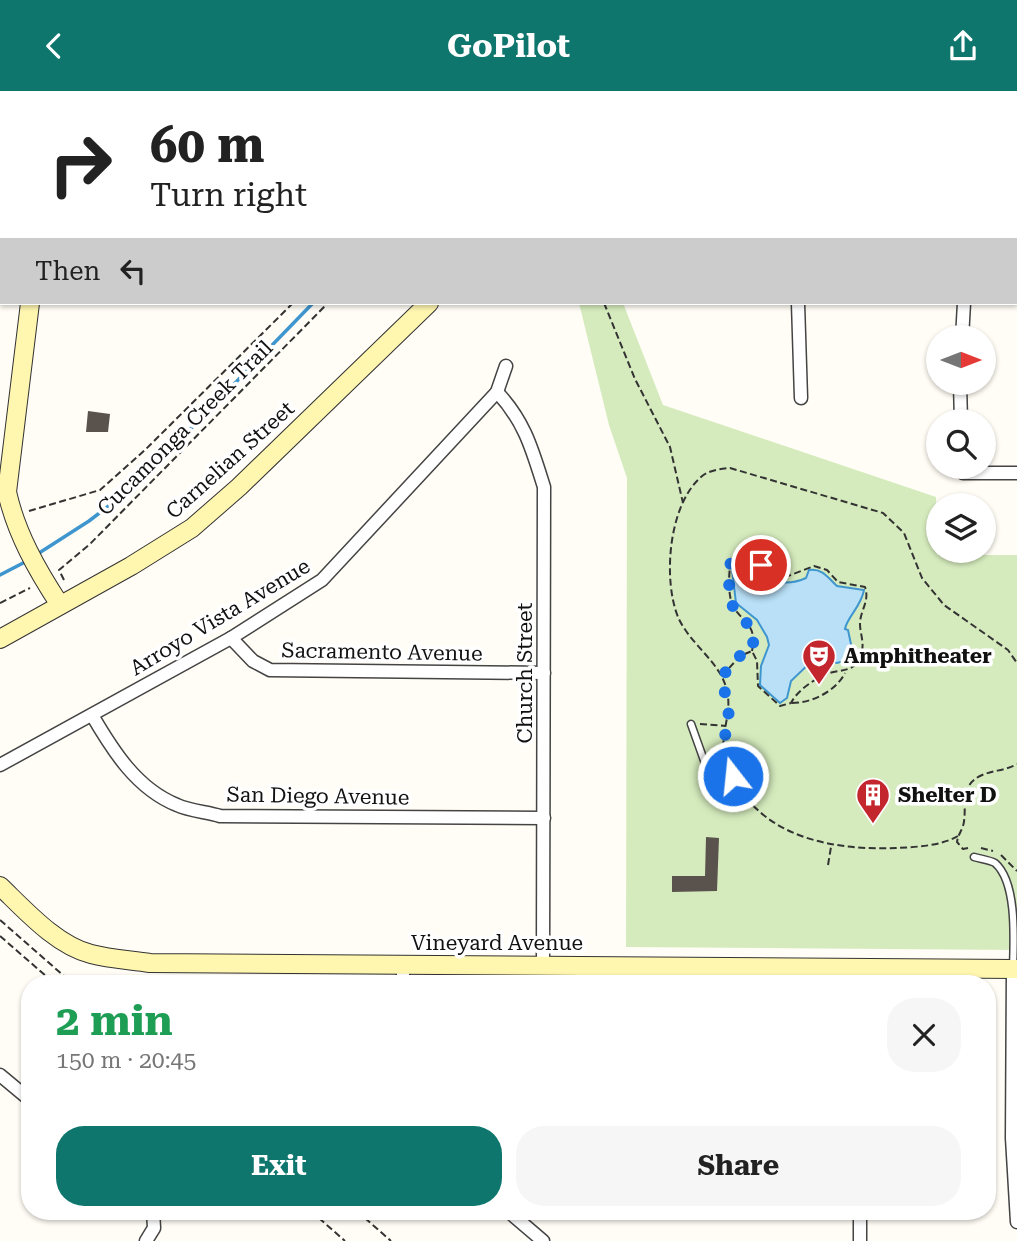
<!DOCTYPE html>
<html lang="en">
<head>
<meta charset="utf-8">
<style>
  :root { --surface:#fff; --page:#f6f6f6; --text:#222; --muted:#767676; --accent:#0f766e }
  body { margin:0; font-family:"Roboto Serif",serif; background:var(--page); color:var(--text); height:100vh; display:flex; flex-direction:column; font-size:26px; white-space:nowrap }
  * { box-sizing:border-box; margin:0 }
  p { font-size:23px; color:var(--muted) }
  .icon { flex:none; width:38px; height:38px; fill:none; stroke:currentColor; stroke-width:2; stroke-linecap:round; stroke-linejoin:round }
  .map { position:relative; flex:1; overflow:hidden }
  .sheet { position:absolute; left:21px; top:884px; width:975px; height:245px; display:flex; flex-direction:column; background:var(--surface); border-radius:28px; box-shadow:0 2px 5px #0004 }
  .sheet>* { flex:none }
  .hud { position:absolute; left:0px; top:0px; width:1018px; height:214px; box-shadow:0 2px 5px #0004; background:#fff; color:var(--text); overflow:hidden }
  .needle { width:46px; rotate:90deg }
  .fabs { position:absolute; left:926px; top:234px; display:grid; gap:14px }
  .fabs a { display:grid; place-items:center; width:70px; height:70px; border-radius:50%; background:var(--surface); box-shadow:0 2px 5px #0004; font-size:35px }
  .pin { position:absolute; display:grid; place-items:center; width:60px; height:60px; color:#fff; margin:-30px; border:4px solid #fff; border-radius:50%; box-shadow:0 2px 7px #0007 }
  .me { position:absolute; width:77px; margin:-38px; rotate:344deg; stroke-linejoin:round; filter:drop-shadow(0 0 5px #0008) }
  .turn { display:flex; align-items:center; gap:24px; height:147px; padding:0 35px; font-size:32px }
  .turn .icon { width:91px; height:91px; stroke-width:2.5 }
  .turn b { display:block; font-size:49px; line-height:60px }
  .then { display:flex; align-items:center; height:66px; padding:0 35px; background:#0003; gap:14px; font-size:26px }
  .round { display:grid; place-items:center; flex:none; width:74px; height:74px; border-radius:28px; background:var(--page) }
  .overview { display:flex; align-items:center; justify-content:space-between; height:119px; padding:0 35px }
  h1 { font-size:42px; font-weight:700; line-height:52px; color:#1e9e55 }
  .button { display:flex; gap:14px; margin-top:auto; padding:14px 35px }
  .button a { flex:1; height:80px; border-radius:28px; background:var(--accent); color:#fff; font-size:28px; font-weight:700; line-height:80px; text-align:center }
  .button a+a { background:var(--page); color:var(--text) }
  header { display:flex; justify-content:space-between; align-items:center; height:91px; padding:0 35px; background:var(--accent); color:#fff; font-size:32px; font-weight:700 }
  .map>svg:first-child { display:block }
  .green { fill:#d5ebbd }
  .water { fill:#b9e0f7; stroke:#3f96cf; stroke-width:2 }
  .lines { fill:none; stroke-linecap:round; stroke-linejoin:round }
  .stream { stroke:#3f96cf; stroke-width:3.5 }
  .building { fill:#5a524d }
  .lane-casing { stroke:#444; stroke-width:9 }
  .street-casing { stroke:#444; stroke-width:15 }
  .secondary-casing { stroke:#333; stroke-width:20 }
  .path { stroke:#333; stroke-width:2; stroke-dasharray:7 3.5; stroke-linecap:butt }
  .lane { stroke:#fff; stroke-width:6 }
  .street { stroke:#fff; stroke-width:12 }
  .secondary { stroke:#fff6b0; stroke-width:18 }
  .route { stroke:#1a73e8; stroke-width:12; stroke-dasharray:0 21.6 }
  .labels { text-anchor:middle; stroke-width:7; stroke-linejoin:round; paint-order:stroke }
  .street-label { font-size:21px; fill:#111; stroke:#fff }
  .poi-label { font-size:21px; font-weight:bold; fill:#111; stroke:#fff; text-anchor:start }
</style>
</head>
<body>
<header><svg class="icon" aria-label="back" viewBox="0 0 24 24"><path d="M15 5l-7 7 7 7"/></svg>GoPilot<svg class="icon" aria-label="share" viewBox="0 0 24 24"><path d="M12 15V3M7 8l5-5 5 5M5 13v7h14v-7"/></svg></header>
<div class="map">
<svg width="1017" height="1150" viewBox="0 0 1017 1150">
  <rect width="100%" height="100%" fill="#fffdf5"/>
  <path class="green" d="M 579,212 L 623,212 L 663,314 L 936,406 L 937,464 L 1017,464 L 1017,859 L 626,856 L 627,387 L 609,334 Z"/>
  <path class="water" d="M 747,471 C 757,473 758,479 765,484 C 777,495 795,492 806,487 L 809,479 C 823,477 828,487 837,495 L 864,499 C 861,516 847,526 845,538 L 848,539 L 852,558 L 855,560 L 851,568 L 837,572 L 815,567 L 791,590 L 787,607 L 780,612 L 760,594 L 761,575 L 769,554 L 767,546 L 757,529 L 736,512 L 732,478 Z"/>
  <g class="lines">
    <g class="stream">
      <path d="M 667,2 L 671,0"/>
      <path d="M 36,464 L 89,430 L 136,394 L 313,212"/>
      <path d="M 0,484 L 27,470"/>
    </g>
  </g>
  <g class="building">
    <path d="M 88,320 L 110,323 L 108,341 L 86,341 Z"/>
    <path d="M 706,746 L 719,747 L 717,800 L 672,801 L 672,785 L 705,785 Z"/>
  </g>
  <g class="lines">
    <g class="lane-casing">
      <g id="lane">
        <path d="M 1002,0 L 1003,2"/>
        <path d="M 691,633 L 706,675"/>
        <path d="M 974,766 C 981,768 990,769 995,772 C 1017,791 1014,847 1013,878"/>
      </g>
    </g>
    <g class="street-casing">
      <g id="street">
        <path d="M 139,0 L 139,2"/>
        <path d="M 281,2 L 289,0"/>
        <path d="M 798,212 L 801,307"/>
        <path d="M 962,247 L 964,212"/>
        <path d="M 960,292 L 961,331"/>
        <path d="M 497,301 C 525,331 532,358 544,396 L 543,875"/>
        <path d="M 963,376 L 963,382 L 1017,382"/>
        <path d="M 231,547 L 253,570 L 270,579 L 544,582"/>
        <path d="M 92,624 C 113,660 137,698 177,714 C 190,720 207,721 220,725 L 544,727"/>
        <path d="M 0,674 L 231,547 L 322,489 L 497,301 L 506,275"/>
        <path d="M 403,875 L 403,892"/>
        <path d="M 1013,878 L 1012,1047 L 1017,1131"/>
        <path d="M 0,984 L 30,1009"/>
        <path d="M 508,1120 L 543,1150"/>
        <path d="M 146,1150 L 154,1137 L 153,1120"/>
        <path d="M 860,1150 L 860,1120"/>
      </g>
    </g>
    <g class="secondary-casing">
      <g id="secondary">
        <path d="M 0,114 L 2,116"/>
        <path d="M 30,212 L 7,401 C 16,442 37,479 60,514"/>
        <path d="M 0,548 L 131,475 L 192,437 L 239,396 L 429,212"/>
        <path d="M 0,795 C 25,819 56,854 91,863 C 110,868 130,869 150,872 L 1017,878"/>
      </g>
    </g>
    <g class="path">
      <path d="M 634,2 L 638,0"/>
      <path d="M 688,2 L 692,0"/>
      <path d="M 604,212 L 635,288 L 670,356 L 683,412"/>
      <path d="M 29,420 L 100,399 L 145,359 L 293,212"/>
      <path d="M 64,489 L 59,479 L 90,453 L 328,212"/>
      <path d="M 0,512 L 30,497"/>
      <path d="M 722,585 L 740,565 L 752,560 L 757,570 L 758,595 L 780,615 L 791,612 C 797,600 812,590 824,584 C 839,577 857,584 862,560 C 864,550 860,542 860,533 C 860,519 870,511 865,496 L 838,491 L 827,479 L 814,475 L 788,485 L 774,486 C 756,476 756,461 731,473 C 728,483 728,508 734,517 C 746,534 757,535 752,560"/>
      <path d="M 792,612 C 812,612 836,600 845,582"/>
      <path d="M 700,633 L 726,635"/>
      <path d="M 958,745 C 941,755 916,756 896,757 C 825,760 747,743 725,664 C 718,639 738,618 722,586 C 711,565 688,549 678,526 C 663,489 668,415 701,386 C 709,379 720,378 730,377 L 883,422 L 904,442 L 922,487 L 944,514 L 1008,559 L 1017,572"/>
      <path d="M 968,757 L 963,758 L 957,751 C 958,744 961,741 963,735 C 968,718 958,696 980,685 C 992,679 1005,680 1017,673"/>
      <path d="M 981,757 L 993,760"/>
      <path d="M 1001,764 L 1017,780"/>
      <path d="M 828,774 L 831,756"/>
      <path d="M 0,829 L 72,892"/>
      <path d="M 0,845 L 54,892"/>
      <path d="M 311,1120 L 345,1150"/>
      <path d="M 357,1120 L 391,1150"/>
    </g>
    <use href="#lane" class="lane"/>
    <use href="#street" class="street"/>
    <use href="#secondary" class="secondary"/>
  </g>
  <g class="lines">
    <path class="route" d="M 733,685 L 723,655 L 729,625 L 722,585 L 740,565 L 752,560 C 757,535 746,534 734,517 C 727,508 730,489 729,478 L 730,473 C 742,468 751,467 761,474"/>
  </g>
  <defs>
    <g id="theatre-pin" transform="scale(1.75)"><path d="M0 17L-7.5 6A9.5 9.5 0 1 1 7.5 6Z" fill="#c4262e" stroke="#fff"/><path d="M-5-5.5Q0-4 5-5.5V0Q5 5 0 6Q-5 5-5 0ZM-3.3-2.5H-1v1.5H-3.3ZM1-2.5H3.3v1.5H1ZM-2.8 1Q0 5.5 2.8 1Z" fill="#fff"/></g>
    <g id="building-pin" transform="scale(1.75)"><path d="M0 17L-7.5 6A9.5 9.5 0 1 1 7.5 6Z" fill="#c4262e" stroke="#fff"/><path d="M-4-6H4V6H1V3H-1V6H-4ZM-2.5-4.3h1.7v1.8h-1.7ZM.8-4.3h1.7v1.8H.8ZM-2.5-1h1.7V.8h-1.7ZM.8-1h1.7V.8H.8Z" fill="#fff"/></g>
  </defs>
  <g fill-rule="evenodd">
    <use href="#theatre-pin" x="819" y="565"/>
    <use href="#building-pin" x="873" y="704"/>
  </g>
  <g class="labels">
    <g class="street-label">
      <text transform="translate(185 337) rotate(-45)" y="7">Cucamonga Creek Trail</text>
      <text transform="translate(230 369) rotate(-42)" y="7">Carnelian Street</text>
      <text transform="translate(220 526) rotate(-31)" y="7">Arroyo Vista Avenue</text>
      <text transform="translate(382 561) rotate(1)" y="7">Sacramento Avenue</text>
      <text transform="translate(525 582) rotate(-90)" y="7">Church Street</text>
      <text transform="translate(318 705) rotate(1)" y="7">San Diego Avenue</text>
      <text x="497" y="859">Vineyard Avenue</text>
    </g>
    <g class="poi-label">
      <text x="844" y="572">Amphitheater</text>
      <text x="898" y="711">Shelter D</text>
    </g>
  </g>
</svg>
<div class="fabs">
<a><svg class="needle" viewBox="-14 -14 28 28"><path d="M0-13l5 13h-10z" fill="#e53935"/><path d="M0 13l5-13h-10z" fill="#767676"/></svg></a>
<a><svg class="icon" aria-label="search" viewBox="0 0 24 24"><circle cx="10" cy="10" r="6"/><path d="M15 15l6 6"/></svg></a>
<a><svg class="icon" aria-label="layers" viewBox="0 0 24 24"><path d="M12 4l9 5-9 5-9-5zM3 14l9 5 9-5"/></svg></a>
</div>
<div class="pin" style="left:761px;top:474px;background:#d93025"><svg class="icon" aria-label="arrive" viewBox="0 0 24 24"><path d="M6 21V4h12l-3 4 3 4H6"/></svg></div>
<svg class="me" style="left:733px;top:685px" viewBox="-20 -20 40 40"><circle r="17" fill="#1a73e8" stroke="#fff" stroke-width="3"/><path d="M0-11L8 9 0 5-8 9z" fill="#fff"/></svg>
<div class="hud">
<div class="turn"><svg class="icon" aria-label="right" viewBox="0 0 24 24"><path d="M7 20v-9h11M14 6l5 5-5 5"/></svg><div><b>60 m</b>Turn right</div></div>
<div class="then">Then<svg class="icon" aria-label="left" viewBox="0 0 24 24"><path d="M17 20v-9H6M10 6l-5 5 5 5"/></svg></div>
</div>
<section class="sheet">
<div class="overview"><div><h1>2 min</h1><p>150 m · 20:45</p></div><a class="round"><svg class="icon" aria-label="close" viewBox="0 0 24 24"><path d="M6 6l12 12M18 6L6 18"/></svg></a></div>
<div class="button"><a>Exit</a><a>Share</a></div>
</section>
</div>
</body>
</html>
